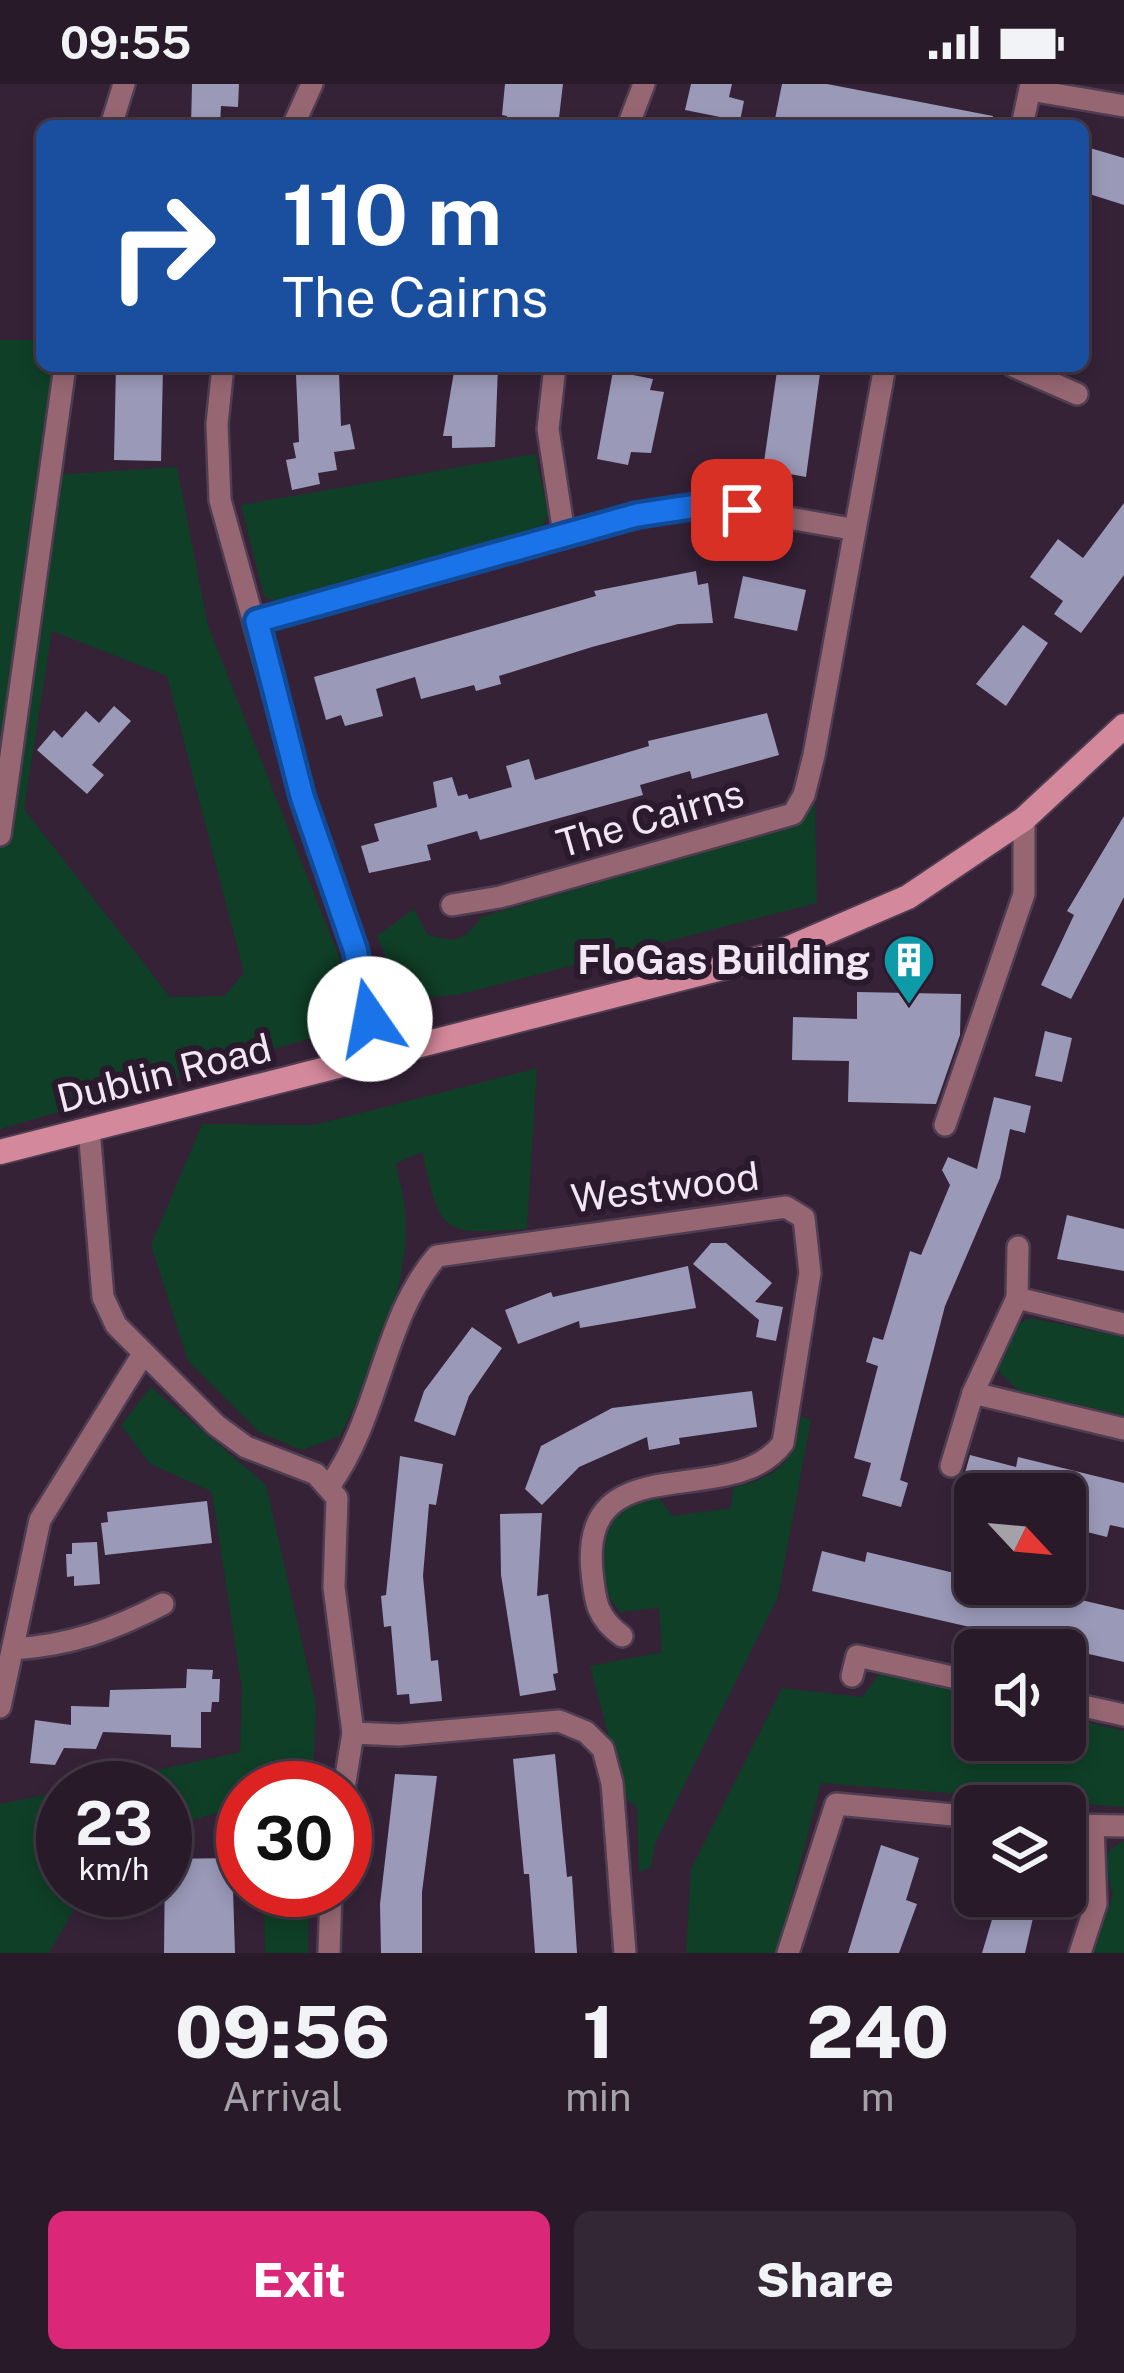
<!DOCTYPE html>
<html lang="en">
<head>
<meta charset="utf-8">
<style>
  :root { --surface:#281a29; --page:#342735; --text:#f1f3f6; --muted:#a5a1a8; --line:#443846; --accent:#db2777 }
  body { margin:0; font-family:"Public Sans",sans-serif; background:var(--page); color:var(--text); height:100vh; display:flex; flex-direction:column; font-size:45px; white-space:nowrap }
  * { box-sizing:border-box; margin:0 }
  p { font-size:39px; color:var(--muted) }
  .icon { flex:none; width:66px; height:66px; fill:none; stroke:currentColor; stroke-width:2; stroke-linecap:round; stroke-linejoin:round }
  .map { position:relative; height:1869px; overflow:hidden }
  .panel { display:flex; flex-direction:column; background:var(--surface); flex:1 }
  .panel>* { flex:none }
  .guide { position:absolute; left:36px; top:36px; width:1053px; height:252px; border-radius:18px; box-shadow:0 6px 18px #0003,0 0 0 3px var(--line); background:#1a4fa0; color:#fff; overflow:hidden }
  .needle { width:78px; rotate:116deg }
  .controls { position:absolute; left:954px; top:1389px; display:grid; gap:24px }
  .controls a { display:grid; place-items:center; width:132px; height:132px; border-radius:18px; background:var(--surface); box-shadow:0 6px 18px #0003,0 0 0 3px var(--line); font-size:60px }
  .speed { position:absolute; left:36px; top:1677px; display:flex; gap:24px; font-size:60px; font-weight:700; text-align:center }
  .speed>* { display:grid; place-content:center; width:156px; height:156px; border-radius:50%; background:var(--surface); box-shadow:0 6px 18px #0003,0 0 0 3px var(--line); line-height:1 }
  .speed small { font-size:30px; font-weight:400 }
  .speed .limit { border:18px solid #d22; background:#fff; color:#111 }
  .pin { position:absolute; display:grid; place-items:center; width:102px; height:102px; color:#fff; margin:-51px; border-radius:24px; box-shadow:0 6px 18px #0006 }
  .me { position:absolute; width:132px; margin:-66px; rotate:348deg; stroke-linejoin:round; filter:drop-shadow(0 0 9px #0008) }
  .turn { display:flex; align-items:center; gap:42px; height:252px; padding:0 48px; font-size:54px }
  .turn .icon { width:156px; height:156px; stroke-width:2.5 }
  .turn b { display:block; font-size:84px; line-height:102px }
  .eta { display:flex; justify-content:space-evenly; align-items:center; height:204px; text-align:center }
  .eta b { font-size:72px; font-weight:800; line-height:84px }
  .cta { display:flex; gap:24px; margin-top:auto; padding:24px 48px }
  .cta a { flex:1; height:138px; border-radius:18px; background:var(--accent); color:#fff; font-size:48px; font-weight:800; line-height:138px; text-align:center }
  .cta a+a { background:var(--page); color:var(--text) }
  .status { display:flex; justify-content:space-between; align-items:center; height:84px; padding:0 60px; background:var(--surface); direction:ltr }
  .status svg { height:33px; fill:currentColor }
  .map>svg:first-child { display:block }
  .green { fill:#0f3f26; fill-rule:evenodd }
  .building { fill:#9a99b8 }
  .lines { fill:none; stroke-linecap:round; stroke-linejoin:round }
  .minor-casing { stroke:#503d51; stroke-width:26 }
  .secondary-casing { stroke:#503d51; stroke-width:28 }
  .minor { stroke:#966772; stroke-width:21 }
  .secondary { stroke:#d3889b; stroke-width:24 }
  .route-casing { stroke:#114b97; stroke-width:30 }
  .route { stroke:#1a73e8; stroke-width:21 }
  .labels { text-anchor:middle; stroke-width:12; stroke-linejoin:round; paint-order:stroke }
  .street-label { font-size:39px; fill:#f3e6f4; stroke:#2b192d }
  .poi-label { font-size:39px; font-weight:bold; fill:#f3e6f4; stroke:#2b192d; text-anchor:end }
</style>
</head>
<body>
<div class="status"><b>09:55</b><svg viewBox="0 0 49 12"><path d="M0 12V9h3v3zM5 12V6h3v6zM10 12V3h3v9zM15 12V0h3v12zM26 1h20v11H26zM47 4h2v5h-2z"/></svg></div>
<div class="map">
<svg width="1124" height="1869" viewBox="0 0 1124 1869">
  <rect width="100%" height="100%" fill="#352237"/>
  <g class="green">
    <path d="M 0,256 L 42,256 L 42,282 L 69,282 L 52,391 L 177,383 L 208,542 L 353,908 L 349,943 L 0,1045 ZM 52,547 L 167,592 L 244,889 L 224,912 L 170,913 L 24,725 Z"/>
    <path d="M 535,370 L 549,430 L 539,448 L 287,522 L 264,512 L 241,421 Z"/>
    <path d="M 815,719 L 817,819 L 457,911 L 404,915 L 377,852 L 414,825 L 427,850 C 454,860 465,857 481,833 L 798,740 Z"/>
    <path d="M 537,984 L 527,1145 C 441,1150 442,1153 422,1068 L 396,1079 C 398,1094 404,1110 405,1125 C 412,1201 372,1285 340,1352 L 302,1366 L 259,1348 L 188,1277 L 151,1161 L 202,1040 L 314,1041 Z"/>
    <path d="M 1030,1234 L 1124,1253 L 1124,1331 L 1019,1307 L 997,1286 L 1012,1244 Z"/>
    <path d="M 151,1303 L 266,1401 L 316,1620 L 313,1704 L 243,1704 L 243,1764 L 224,1727 L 165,1744 L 165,1704 L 75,1704 L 240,1668 L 242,1606 L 212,1408 L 149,1379 L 121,1341 Z"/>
    <path d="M 801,1332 L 811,1336 L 778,1513 L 655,1760 L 651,1783 L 639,1788 L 637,1724 L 625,1714 L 590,1582 L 662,1568 L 659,1524 L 620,1528 C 588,1490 601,1460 621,1420 L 658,1413 L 673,1432 L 731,1424 L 733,1404 C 780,1391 793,1381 801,1332 Z"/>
    <path d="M 880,1589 L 975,1611 L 975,1656 L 1065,1656 L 1065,1633 L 1124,1647 L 1124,1723 L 821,1699 L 777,1869 L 686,1869 L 691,1785 L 782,1604 L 862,1613 Z"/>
    <path d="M 63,1707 L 63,1806 L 85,1806 L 49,1869 L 0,1869 L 0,1720 Z"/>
    <path d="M 1124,1757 L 1124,1869 L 1093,1869 L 1113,1811 L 1105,1782 L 1109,1766 Z"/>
    <path d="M 264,1806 L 309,1806 L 308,1869 L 265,1869 Z"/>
  </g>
  <g class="building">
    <path d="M 192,0 L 239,0 L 238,23 L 221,22 L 220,42 L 191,42 Z"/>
    <path d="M 505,0 L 563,0 L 558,42 L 506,42 L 507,32 L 502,31 Z"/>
    <path d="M 691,0 L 732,0 L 729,13 L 744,17 L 740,37 L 685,26 Z"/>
    <path d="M 782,0 L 827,0 L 993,32 L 992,42 L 809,42 L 775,35 Z"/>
    <path d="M 1083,62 L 1124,74 L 1124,121 L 1083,108 Z"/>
    <path d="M 116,282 L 163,283 L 161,377 L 114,376 Z"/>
    <path d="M 455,282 L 498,282 L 495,363 L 452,364 L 452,352 L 443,352 Z"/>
    <path d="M 788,282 L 821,282 L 806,393 L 763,385 L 777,287 L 787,289 Z"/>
    <path d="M 613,287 L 653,295 L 650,306 L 664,308 L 651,369 L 631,368 L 628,381 L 597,375 Z"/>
    <path d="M 339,289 L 341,342 L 350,340 L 355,365 L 334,368 L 337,386 L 318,389 L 320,400 L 292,406 L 286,376 L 296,374 L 293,359 L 299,358 L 296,291 Z"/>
    <path d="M 1124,419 L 1124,491 L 1081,549 L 1054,530 L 1063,517 L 1030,493 L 1058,455 L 1083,474 Z"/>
    <path d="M 696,487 L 698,501 L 708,499 L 713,539 L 678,540 L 592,563 L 499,592 L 501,600 L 476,607 L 474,601 L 421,615 L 415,593 L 376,605 L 383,632 L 345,642 L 341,631 L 326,636 L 314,593 L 596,512 L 594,507 Z"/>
    <path d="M 743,492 L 806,506 L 797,547 L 734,534 Z"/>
    <path d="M 1023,541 L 1048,559 L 1006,622 L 976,600 Z"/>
    <path d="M 114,622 L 131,637 L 92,681 L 104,691 L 87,710 L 37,666 L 54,646 L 62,654 L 86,627 L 99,639 Z"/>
    <path d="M 767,629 L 779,671 L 692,695 L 690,687 L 640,701 L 643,711 L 480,756 L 477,747 L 427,761 L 431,776 L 369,789 L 361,762 L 379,757 L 374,740 L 437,723 L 433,698 L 452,693 L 458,712 L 467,710 L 469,715 L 512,703 L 506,682 L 529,675 L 535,696 L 649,662 L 648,657 Z"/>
    <path d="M 1124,732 L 1124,813 L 1071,915 L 1041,901 L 1074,831 L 1067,827 Z"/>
    <path d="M 857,908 L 961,910 L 960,951 L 936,1020 L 848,1018 L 849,977 L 792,976 L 793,933 L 857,935 Z"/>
    <path d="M 1045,947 L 1072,954 L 1062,998 L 1035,992 Z"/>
    <path d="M 994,1013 L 1031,1022 L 1025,1049 L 1010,1045 L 1000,1094 L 945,1222 L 900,1396 L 908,1399 L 901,1423 L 862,1412 L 871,1379 L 854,1374 L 878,1282 L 866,1278 L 873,1253 L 883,1256 L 910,1167 L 921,1171 L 950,1101 L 942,1086 L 948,1073 L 977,1085 Z"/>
    <path d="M 1067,1131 L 1124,1145 L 1124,1187 L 1057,1175 Z"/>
    <path d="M 711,1159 L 726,1159 L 772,1199 L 755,1218 L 783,1223 L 776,1257 L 756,1253 L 759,1236 L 693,1180 Z"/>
    <path d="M 688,1182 L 696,1224 L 580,1244 L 579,1237 L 518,1260 L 505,1226 L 551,1208 L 553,1213 Z"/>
    <path d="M 472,1243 L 502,1264 L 469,1312 L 455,1352 L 414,1337 L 424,1307 Z"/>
    <path d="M 752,1307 L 757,1343 L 679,1354 L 680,1360 L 649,1366 L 647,1353 L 579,1383 L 542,1421 L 525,1405 L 541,1362 L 612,1324 Z"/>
    <path d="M 970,1371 L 1016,1383 L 1018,1373 L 1124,1399 L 1124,1444 L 1110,1441 L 1107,1453 L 1071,1444 L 1079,1410 L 959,1410 Z"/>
    <path d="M 400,1372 L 443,1380 L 436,1421 L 429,1420 L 423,1492 L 431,1577 L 438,1576 L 442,1617 L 410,1620 L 409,1610 L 397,1611 L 391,1542 L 384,1543 L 381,1512 L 386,1511 Z"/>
    <path d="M 207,1417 L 212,1459 L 105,1471 L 101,1439 L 108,1438 L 107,1428 Z"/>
    <path d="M 542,1429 L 537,1512 L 548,1510 L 558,1589 L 553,1590 L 556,1606 L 520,1612 L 501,1491 L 500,1430 Z"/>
    <path d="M 97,1458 L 100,1500 L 74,1502 L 74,1492 L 67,1493 L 66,1470 L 72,1470 L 72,1459 Z"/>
    <path d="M 822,1467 L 865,1478 L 867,1468 L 975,1494 L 975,1500 L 1013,1500 L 1124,1526 L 1124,1578 L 812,1507 Z"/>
    <path d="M 187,1585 L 213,1586 L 212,1595 L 220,1595 L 219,1618 L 212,1618 L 211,1628 L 201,1628 L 201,1664 L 171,1663 L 171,1651 L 103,1648 L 96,1665 L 64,1664 L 55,1681 L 30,1679 L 35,1636 L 71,1641 L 71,1622 L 109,1623 L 110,1606 L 186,1604 Z"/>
    <path d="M 555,1670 L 567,1793 L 572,1792 L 577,1869 L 535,1869 L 529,1790 L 524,1790 L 513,1675 Z"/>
    <path d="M 395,1690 L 437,1692 L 422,1808 L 422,1869 L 381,1869 L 380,1820 Z"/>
    <path d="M 881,1761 L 919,1774 L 906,1816 L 917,1820 L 899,1869 L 848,1869 Z"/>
    <path d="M 232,1774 L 235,1869 L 164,1869 L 165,1775 Z"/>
    <path d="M 999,1812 L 1038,1812 L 1025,1869 L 982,1869 Z"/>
  </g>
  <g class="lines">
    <g class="minor-casing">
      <g id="minor">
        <path d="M 1030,6 L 1124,22"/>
        <path d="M 111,42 L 124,0"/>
        <path d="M 293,42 L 312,0"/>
        <path d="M 628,42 L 644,0"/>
        <path d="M 1022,42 L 1031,0"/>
        <path d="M 223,282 L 217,340 L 220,416 L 302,712 L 355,865 L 378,970"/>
        <path d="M 555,282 L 548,345 L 564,450"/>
        <path d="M 1013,282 L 1077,310"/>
        <path d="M 257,537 L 637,431 L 709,420 L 851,445"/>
        <path d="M 0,751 L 65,282"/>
        <path d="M 452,821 L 500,813 L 793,730 L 804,711 L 814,671 L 885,282"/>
        <path d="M 945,1041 L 1024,810 L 1024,735"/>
        <path d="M 89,1045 L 103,1213 L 116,1241 L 216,1341 L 246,1363 L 316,1390 L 337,1414 L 334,1503 L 353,1649 L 344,1704"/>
        <path d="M 1017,1214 L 1018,1163"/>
        <path d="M 1124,1240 L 1017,1214 L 973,1309 L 1124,1345"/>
        <path d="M 951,1382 L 973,1309"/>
        <path d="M 330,1401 C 380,1332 383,1234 437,1172 L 786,1123 L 804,1134 L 810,1189 L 783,1359 C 731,1429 579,1357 592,1488 C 595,1518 597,1534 622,1552"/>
        <path d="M 14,1565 C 71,1561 113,1546 163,1520"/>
        <path d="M 852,1592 L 857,1572 L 975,1598"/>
        <path d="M 1065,1618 L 1124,1631"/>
        <path d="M 0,1623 L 40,1436 L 143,1270"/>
        <path d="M 353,1649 L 399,1651 L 559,1637 L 586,1648 L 603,1665 L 612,1699 L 625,1869"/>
        <path d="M 1065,1741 L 1124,1742"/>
        <path d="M 329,1869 L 331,1806"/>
        <path d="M 788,1869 L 836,1720 L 975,1733"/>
        <path d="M 1080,1869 L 1096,1820 L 1093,1743"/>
      </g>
    </g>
    <g class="secondary-casing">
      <path id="secondary" d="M 0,1068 L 773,871 L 908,813 L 1024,735 L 1124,642"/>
    </g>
    <use href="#minor" class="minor"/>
    <use href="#secondary" class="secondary"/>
  </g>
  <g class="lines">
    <g class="route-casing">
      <path id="route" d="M 370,935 L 355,865 L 302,712 L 257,537 L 637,431 L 710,420 L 742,426"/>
    </g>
    <use href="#route" class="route"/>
  </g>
  <defs>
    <g id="building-pin" transform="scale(2.7)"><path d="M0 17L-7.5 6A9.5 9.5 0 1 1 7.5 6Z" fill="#0f9aa8" stroke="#2b192d"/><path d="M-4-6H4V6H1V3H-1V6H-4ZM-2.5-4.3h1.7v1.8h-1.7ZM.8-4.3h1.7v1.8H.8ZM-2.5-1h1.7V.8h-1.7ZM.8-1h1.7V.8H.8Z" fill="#fff"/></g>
  </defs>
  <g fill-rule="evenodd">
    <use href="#building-pin" x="909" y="876"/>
  </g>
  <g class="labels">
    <g class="street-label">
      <text transform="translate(650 734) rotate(-16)" y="14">The Cairns</text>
      <text transform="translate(164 989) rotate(-14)" y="14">Dublin Road</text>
      <text transform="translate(665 1103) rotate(-7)" y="14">Westwood</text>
    </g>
    <g class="poi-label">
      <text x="870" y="890">FloGas Building</text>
    </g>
  </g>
</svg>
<div class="controls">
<a><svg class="needle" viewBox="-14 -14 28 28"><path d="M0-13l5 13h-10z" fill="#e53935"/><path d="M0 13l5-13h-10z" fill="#a5a1a8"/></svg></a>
<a><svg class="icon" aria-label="sound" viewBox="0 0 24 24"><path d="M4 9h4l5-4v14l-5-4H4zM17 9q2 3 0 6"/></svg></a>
<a><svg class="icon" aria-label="layers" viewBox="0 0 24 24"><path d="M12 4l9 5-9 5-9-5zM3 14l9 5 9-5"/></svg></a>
</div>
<div class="speed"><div>23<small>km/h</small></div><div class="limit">30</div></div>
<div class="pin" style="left:742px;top:426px;background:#d93025"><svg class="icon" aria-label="arrive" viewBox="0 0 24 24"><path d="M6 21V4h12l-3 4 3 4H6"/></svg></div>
<svg class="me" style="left:370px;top:935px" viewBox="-20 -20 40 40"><circle r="19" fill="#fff"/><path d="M0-13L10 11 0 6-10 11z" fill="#1a73e8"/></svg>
<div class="guide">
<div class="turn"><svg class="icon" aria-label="right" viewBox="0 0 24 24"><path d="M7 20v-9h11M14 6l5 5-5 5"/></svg><div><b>110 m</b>The Cairns</div></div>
</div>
</div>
<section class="panel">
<div class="eta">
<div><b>09:56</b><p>Arrival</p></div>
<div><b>1</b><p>min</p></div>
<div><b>240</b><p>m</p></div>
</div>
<div class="cta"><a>Exit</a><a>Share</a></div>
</section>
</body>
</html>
